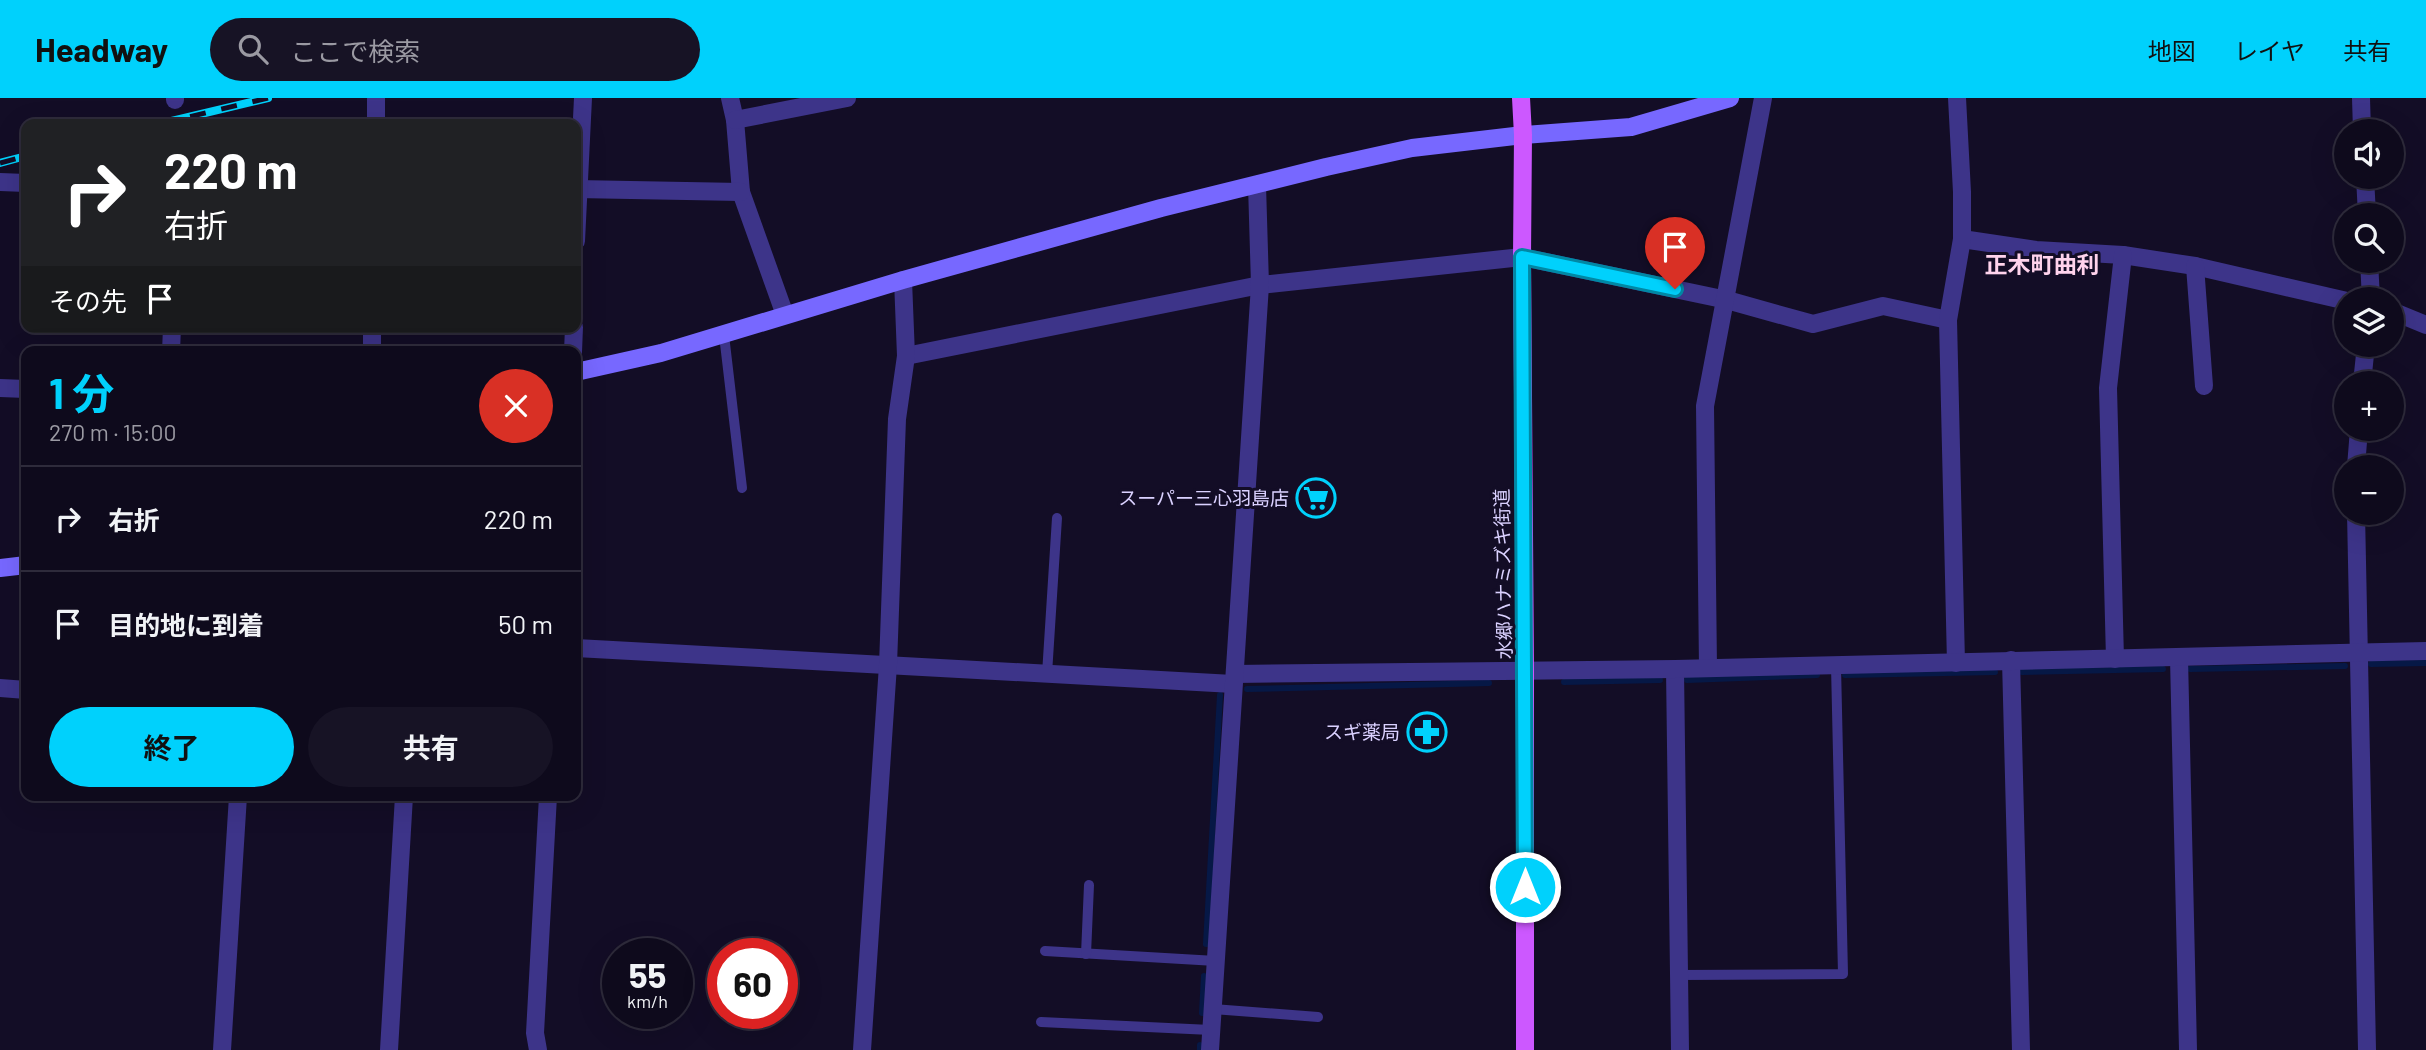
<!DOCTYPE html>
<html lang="ja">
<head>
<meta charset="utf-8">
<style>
  :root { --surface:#0e0a1c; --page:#171325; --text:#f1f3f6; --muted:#9b9aa3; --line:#2e2b3b; --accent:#00d1fc }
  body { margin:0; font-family:Barlow,"Noto Sans JP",sans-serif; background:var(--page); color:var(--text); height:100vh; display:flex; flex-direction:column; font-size:26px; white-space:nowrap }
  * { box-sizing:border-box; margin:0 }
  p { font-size:23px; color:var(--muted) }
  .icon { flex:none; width:38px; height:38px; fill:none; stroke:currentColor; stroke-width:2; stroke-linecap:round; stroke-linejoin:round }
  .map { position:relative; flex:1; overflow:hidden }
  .sheet { position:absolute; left:21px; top:248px; width:560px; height:455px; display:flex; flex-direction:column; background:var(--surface); border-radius:14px; box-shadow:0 7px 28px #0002,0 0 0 2px var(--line) }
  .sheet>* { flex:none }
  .top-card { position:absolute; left:21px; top:21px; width:560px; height:214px; border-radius:14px; box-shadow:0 7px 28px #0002,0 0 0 2px var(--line); background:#202124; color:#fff; overflow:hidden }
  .fabs { position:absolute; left:2334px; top:21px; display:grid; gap:14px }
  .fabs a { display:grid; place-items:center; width:70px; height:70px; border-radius:50%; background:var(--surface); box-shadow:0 7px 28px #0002,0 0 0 2px var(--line); font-size:35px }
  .speed { position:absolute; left:602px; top:840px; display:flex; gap:14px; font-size:35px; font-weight:700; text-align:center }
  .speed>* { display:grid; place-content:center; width:91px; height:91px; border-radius:50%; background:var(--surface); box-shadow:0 7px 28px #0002,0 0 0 2px var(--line); line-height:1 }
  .speed small { font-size:18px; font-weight:400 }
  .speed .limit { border:10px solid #d22; background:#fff; color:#111 }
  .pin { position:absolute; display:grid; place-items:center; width:60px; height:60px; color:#fff; margin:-72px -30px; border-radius:50% 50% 50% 0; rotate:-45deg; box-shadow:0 0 7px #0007 }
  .pin .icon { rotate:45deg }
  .me { position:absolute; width:77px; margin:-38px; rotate:0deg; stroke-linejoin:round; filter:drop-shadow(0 0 5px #0008) }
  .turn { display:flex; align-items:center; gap:24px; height:147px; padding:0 28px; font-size:32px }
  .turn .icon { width:91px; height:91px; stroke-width:2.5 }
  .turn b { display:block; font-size:49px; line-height:60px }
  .then { display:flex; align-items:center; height:66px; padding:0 28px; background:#0003; gap:14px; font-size:26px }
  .round { display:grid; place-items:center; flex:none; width:74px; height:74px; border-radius:37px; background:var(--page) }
  .headline { display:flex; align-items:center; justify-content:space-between; height:119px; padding:0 28px }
  h1 { font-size:42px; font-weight:700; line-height:52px; color:var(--accent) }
  .button { display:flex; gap:14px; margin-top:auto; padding:14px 28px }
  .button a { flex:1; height:80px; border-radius:42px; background:var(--accent); color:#111; font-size:28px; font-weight:700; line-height:80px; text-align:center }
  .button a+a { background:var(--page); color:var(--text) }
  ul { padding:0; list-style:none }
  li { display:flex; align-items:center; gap:21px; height:105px; padding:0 28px; border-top:2px solid var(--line) }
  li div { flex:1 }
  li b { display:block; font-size:26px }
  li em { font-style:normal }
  header { display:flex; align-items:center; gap:42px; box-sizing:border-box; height:98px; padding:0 35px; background:var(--accent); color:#111 }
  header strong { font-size:33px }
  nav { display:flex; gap:38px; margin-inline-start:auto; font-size:24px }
  .search { width:490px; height:63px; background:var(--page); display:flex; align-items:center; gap:18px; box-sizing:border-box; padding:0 24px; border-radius:38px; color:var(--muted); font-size:26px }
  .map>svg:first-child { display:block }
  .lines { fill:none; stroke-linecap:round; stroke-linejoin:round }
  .stream { stroke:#061846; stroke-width:6 }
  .lane { stroke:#3d3489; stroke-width:10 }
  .street { stroke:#3d3489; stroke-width:18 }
  .secondary { stroke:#7768ff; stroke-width:18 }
  .primary { stroke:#cc58ff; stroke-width:18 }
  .rail-casing { stroke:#00d1fc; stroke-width:8 }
  .rail { stroke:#130d26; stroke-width:5; stroke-dasharray:16; stroke-linecap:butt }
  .route-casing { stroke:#0088a4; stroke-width:18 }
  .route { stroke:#00d1fc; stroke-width:12 }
  .labels { text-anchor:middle; stroke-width:6; stroke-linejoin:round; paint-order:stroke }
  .poi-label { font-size:19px; fill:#dad1ff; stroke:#130d26; text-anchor:end }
  .street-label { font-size:19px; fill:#dad1ff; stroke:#130d26 }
  .quarter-label { font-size:23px; font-weight:bold; fill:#ffd3ec; stroke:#130d26 }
</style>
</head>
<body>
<header>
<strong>Headway</strong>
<div class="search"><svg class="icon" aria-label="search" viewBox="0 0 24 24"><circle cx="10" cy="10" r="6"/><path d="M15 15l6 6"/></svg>ここで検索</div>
<nav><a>地図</a><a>レイヤ</a><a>共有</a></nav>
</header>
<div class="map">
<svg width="2426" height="952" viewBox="0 0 2426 952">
  <rect width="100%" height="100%" fill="#130d26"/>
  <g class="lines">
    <g class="stream">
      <path d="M 2371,566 L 2426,565"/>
      <path d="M 2190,571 L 2345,568"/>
      <path d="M 2022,574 L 2163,571"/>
      <path d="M 1845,577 L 1995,574"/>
      <path d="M 1687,582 L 1817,577"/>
      <path d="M 1564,584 L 1660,582"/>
      <path d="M 1247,591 L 1489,585"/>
      <path d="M 1206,846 L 1220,597"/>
      <path d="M 1202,915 L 1204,878"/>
      <path d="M 1200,952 L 1200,947"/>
    </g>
    <g class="lane">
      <path d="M 724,237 L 742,390"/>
      <path d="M 1047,576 L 1057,420"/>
      <path d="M 1045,853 L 1216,863"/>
      <path d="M 1086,856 L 1089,787"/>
      <path d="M 1678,877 L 1843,876 L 1836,568"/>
      <path d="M 1213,911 L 1318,919"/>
      <path d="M 1041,924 L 1211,932"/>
    </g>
    <g class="street">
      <path d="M 730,0 L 735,22 L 741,94 L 785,217"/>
      <path d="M 2361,0 L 2362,33"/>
      <path d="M 175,2 L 175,0"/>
      <path d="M 735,22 L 847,0"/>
      <path d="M 376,26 L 376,0"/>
      <path d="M 2365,79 L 2367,117"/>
      <path d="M 0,84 L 26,85"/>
      <path d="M 576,91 L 741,94"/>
      <path d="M 1962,141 L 2036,152 L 2123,157 L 2195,168 L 2347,203"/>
      <path d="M 576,143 L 583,0"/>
      <path d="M 2369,163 L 2371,201"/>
      <path d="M 2195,168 L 2204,288"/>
      <path d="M 2392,213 L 2426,227"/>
      <path d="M 171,254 L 172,229"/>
      <path d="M 372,254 L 372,229"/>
      <path d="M 573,254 L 574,229"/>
      <path d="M 906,258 L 1260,187 L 1522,159 L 1727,202 L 1813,226 L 1883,208 L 1948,222"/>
      <path d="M 2362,285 L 2366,247"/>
      <path d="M 0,290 L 26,291"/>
      <path d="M 2356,369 L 2359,331"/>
      <path d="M 2356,415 L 2367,952"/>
      <path d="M 576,550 L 1233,586"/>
      <path d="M 2179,560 L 2188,952"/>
      <path d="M 2115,561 L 2108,290 L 2123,157"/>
      <path d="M 2011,562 L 2021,952"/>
      <path d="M 1956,565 L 1948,222 L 1962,141 L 1962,94 L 1957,0"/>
      <path d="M 1708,570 L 1705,308 L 1763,0"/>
      <path d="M 1675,571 L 1680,952"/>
      <path d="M 1235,576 L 1675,571 L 2426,553"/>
      <path d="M 0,590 L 26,592"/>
      <path d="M 222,952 L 238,698"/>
      <path d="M 389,952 L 404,698"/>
      <path d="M 538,952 L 535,935 L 548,698"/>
      <path d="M 862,952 L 888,567 L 897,321 L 906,258 L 903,182"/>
      <path d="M 1210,952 L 1260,187 L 1257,87"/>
    </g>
    <g class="secondary">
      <path d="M 576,274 L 661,255 L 903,182 L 1161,110 L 1326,69 L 1412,50 L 1523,37 L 1631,29 L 1730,0"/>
      <path d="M 0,470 L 26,467"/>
    </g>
    <path class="primary" d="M 1521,0 L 1523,37 L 1522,159 L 1525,573 L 1525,952"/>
    <g class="rail-casing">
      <g id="rail">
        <path d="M 159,26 L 268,0"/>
        <path d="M 0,65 L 26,58"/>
      </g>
    </g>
    <use href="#rail" class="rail"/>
  </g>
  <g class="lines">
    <g class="route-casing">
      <path id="route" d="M 1525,789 L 1522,159 L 1675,191"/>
    </g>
    <use href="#route" class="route"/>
  </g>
  <defs>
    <g id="supermarket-ring" transform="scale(2.0125)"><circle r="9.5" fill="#130d26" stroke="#00d1fc" stroke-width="1.5"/><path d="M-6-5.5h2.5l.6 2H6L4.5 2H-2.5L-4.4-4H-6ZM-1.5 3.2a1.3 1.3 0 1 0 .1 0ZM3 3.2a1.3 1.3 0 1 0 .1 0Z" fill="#00d1fc"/></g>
    <g id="pharmacy-ring" transform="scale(2.0125)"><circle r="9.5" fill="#130d26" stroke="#00d1fc" stroke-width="1.5"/><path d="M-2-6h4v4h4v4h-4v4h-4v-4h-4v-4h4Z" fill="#00d1fc"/></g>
  </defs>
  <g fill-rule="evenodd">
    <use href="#supermarket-ring" x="1316" y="400"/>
    <use href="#pharmacy-ring" x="1427" y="634"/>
  </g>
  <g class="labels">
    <g class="poi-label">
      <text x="1289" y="407">スーパー三心羽島店</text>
      <text x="1400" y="641">スギ薬局</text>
    </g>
    <g class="street-label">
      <text transform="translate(1503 476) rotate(-91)" y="7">水郷ハナミズキ街道</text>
    </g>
    <g class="quarter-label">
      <text x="2042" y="175">正木町曲利</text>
    </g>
  </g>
</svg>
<div class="fabs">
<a><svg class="icon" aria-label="sound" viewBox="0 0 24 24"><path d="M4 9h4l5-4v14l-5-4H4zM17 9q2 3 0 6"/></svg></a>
<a><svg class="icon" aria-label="search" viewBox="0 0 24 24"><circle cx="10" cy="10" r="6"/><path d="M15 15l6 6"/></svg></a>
<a><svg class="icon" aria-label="layers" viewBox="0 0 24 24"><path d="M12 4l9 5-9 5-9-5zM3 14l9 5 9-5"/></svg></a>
<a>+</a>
<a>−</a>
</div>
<div class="speed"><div>55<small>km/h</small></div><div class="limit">60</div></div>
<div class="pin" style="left:1675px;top:191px;background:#d93025"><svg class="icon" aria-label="arrive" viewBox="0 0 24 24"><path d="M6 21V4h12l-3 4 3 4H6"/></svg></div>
<svg class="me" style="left:1525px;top:789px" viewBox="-20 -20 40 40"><circle r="17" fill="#00d1fc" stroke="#fff" stroke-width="3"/><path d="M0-11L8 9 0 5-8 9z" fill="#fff"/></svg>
<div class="top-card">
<div class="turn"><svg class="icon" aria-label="right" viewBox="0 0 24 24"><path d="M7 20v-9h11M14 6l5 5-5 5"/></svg><div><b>220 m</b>右折</div></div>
<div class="then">その先<svg class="icon" aria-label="arrive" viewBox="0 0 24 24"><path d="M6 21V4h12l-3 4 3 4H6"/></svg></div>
</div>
<section class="sheet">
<div class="headline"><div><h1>1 分</h1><p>270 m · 15:00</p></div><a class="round" style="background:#d93025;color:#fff"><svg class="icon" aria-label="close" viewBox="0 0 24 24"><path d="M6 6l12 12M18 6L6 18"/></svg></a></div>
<ul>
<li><svg class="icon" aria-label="right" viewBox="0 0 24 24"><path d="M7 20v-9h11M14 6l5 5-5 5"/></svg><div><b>右折</b></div><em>220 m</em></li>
<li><svg class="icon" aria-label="arrive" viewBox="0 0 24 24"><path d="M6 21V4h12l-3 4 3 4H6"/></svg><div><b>目的地に到着</b></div><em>50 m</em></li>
</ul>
<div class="button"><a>終了</a><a>共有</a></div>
</section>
</div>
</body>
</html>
